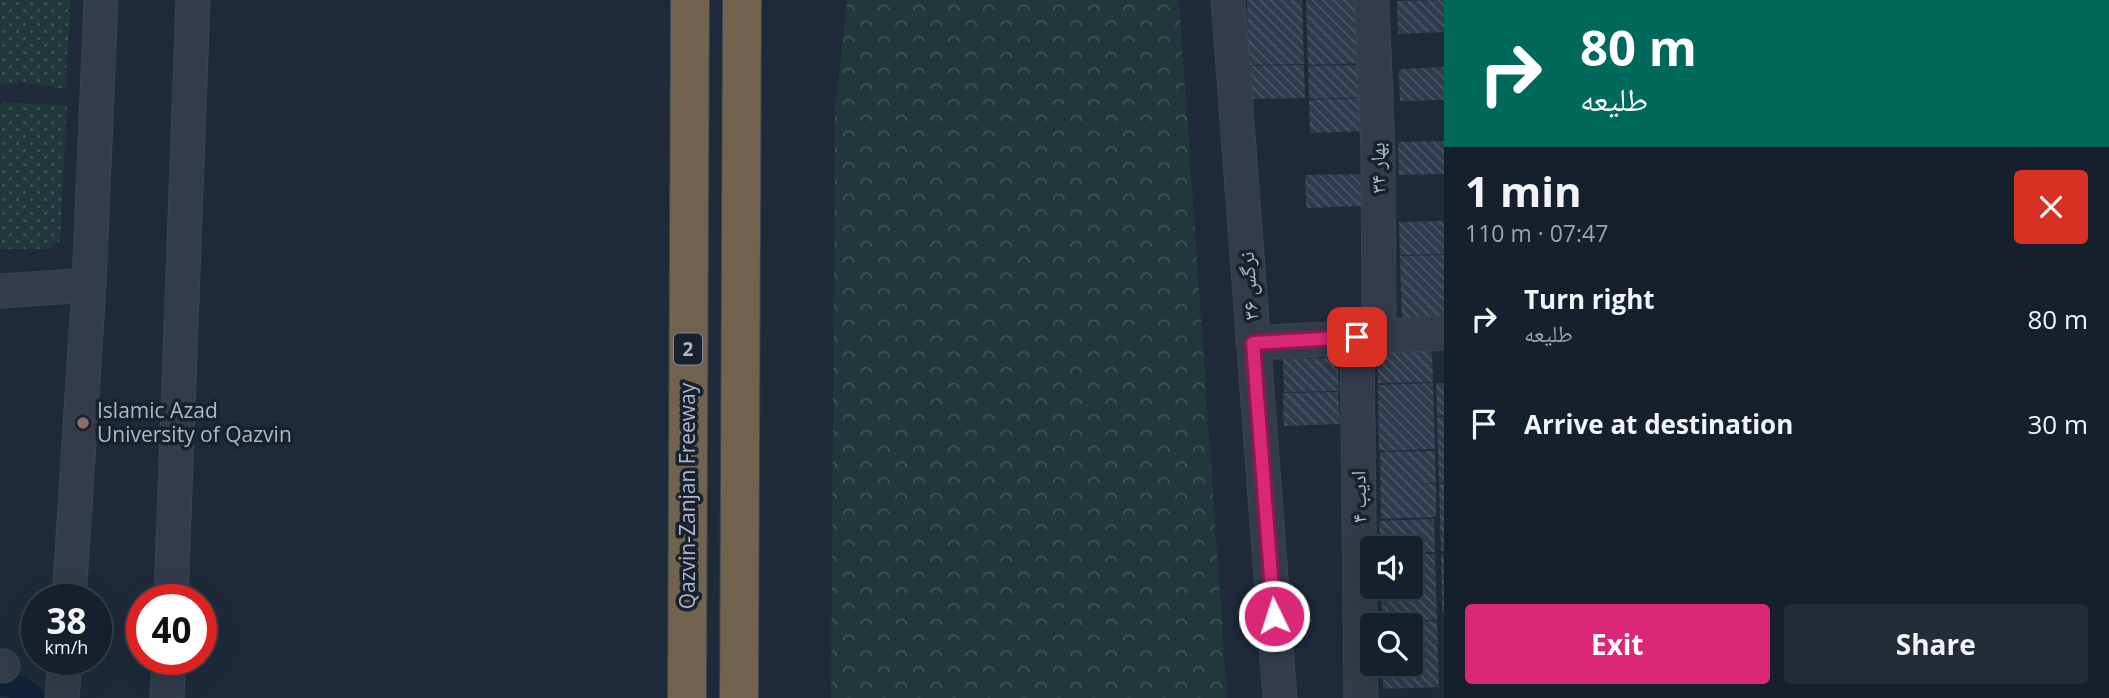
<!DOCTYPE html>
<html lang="en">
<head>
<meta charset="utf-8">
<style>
  :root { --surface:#16202c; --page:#232d38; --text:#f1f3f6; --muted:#9ea3a9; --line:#353e48; --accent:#db2777 }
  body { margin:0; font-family:"Open Sans","Noto Naskh Arabic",sans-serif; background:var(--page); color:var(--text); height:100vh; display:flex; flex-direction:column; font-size:26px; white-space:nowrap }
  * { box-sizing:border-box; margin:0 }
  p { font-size:23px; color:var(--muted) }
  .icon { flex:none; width:38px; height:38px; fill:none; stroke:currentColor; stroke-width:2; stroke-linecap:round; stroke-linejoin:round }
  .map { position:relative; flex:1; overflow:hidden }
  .details { display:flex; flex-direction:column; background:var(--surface); width:665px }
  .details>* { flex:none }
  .hud { background:#00695c; color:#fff; overflow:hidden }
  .fabs { position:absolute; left:1360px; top:536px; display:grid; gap:14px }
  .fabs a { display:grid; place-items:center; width:63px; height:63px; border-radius:7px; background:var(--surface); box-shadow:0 7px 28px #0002,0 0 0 2px var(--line); font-size:35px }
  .speed { position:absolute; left:21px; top:584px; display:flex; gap:14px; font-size:35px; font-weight:700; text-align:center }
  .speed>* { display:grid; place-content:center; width:91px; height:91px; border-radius:50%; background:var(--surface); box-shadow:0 7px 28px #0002,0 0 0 2px var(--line); line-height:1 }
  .speed small { font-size:18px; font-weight:400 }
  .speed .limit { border:10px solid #d22; background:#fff; color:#111 }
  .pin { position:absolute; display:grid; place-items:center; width:60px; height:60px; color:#fff; margin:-30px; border-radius:14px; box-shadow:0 4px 10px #0006 }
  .me { position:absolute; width:77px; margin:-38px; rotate:356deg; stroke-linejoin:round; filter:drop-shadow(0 0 5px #0008) }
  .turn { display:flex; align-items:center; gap:24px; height:147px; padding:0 21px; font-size:32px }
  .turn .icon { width:91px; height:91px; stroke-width:2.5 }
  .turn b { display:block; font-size:49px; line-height:60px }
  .round { display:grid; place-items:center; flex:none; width:74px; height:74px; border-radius:7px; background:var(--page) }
  .headline { display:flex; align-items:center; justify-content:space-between; height:119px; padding:0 21px }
  h1 { font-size:42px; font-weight:700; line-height:52px }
  .action { display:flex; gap:14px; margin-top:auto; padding:14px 21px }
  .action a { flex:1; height:80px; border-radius:7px; background:var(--accent); color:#fff; font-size:28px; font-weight:700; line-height:80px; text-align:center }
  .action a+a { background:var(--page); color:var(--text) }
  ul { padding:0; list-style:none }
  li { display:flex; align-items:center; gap:21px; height:105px; padding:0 21px }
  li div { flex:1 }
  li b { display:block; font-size:26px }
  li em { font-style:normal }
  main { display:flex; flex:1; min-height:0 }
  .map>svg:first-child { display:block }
  .grass { fill:url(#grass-dots) }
  .forest { fill:url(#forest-crowns) }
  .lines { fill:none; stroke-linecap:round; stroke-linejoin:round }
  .canal { stroke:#112238; stroke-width:24 }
  .building { fill:url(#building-back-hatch) }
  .minor-casing { stroke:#3b4554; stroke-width:35 }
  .highway-casing { stroke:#394451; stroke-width:40 }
  .minor { stroke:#323c4a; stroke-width:33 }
  .highway { stroke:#71634e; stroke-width:38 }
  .route-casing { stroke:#8e194d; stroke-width:18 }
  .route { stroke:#db2777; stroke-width:12 }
  .education-dot { fill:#8d6e63; stroke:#18212e; stroke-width:2.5 }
  .labels { text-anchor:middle; stroke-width:7; stroke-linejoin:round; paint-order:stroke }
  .shield { fill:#18212e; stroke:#808a99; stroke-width:2 }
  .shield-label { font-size:19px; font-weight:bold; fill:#acb7c7 }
  .street-label { font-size:21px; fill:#acb7c7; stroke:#18212e }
  .poi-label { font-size:21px; fill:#acb7c7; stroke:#18212e; text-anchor:start }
</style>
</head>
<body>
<main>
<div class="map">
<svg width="1444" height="698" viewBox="0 0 1444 698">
  <defs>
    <pattern id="grass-dots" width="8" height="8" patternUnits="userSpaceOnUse" patternTransform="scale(1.75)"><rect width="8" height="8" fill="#20383b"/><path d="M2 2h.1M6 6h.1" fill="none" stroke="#3e5356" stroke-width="1.8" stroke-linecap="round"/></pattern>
    <pattern id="forest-crowns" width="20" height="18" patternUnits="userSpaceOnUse" patternTransform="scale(1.75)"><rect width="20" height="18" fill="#20383b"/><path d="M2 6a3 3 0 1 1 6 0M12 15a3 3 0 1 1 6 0" fill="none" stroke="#3e5356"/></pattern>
    <pattern id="building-back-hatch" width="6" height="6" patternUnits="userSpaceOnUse" patternTransform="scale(1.75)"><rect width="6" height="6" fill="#2d3c4e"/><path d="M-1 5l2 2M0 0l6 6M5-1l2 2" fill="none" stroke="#495666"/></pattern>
  </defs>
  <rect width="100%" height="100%" fill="#1e2a3a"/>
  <g class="grass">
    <path d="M 0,0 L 71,0 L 65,89 L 23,82 L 0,85 Z"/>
    <path d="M 4,102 L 67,106 L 60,241 L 47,249 L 0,249 L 0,105 Z"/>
  </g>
  <path class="forest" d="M 847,0 L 1179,0 L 1227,698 L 831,698 L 835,112 Z"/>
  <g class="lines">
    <path class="canal" d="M 0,683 L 20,688 L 33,698"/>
  </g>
  <g class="building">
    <path d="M 1247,0 L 1302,0 L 1304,64 L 1249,65 Z"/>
    <path d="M 1306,0 L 1361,0 L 1363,63 L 1308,65 L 1307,32 L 1311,31 L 1307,31 Z"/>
    <path d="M 1444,0 L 1444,32 L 1398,34 L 1397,1 Z"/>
    <path d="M 1304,65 L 1305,98 L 1250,99 L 1249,66 Z"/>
    <path d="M 1363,65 L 1365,97 L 1309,99 L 1308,66 Z"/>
    <path d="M 1444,67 L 1444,100 L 1400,101 L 1399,69 Z"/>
    <path d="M 1364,98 L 1365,131 L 1310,133 L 1309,100 Z"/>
    <path d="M 1444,141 L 1444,174 L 1399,175 L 1398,142 Z"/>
    <path d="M 1360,174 L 1362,206 L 1306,208 L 1305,175 Z"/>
    <path d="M 1444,221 L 1444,254 L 1400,255 L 1399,222 Z"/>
    <path d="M 1444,255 L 1444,321 L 1402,322 L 1400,256 Z"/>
    <path d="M 1432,349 L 1433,382 L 1378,383 L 1377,351 Z"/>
    <path d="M 1338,358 L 1339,391 L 1284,392 L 1283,359 Z"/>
    <path d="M 1433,383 L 1435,449 L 1379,451 L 1378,385 Z"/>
    <path d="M 1436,383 L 1444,383 L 1444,415 L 1437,416 Z"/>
    <path d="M 1338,392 L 1340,424 L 1284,426 L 1283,393 Z"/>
    <path d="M 1437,417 L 1444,417 L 1444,483 L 1439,483 Z"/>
    <path d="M 1435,451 L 1436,483 L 1416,484 L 1436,484 L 1436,517 L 1381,519 L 1380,452 Z"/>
    <path d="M 1444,484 L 1444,551 L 1441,551 L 1439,485 Z"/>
    <path d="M 1434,519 L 1435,552 L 1410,553 L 1410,548 L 1380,548 L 1379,521 Z"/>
    <path d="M 1410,554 L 1435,554 L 1437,620 L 1382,621 L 1381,586 L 1410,586 Z"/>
    <path d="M 1441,554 L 1444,554 L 1444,612 L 1442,612 Z"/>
    <path d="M 1437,621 L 1439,687 L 1383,689 L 1383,663 L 1410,663 L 1410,625 L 1392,625 L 1391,623 Z"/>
  </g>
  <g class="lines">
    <g class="minor-casing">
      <g id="minor">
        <path d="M 1228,0 L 1280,698"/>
        <path d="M 1372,0 L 1378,151 L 1379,336"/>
        <path d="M 0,291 L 89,285"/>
        <path d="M 1357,337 L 1361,698"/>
        <path d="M 1253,343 L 1444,333"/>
        <path d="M 69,600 L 89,285 L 101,0"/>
        <path d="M 171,600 L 193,0"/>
        <path d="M 0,666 L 3,666"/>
        <path d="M 62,698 L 65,660"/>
        <path d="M 167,698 L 169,660"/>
      </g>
    </g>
    <g class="highway-casing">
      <g id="highway">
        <path d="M 687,698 L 690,0"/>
        <path d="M 739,698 L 742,0"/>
      </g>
    </g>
    <use href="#minor" class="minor"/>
    <use href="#highway" class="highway"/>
  </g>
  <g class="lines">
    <g class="route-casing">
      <path id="route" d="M 1274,616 L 1253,343 L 1357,337"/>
    </g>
    <use href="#route" class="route"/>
  </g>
  <circle class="education-dot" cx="83" cy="423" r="7"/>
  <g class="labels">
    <rect class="shield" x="674" y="333.5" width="28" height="31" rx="5"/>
    <g class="shield-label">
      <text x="688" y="356">2</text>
    </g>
    <g class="street-label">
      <text transform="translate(1378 168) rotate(-91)" y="7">بهار ۳۴</text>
      <text transform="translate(1249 286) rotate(-94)" y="7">نرگس ۳۶</text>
      <text transform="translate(688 496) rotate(-90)" y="7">Qazvin-Zanjan Freeway</text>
      <text transform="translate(1359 497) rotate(-91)" y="7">ادیب ۴</text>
    </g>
    <g class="poi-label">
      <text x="97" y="418">Islamic Azad<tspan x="97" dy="24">University of Qazvin</tspan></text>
    </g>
  </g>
</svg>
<div class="fabs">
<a><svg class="icon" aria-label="sound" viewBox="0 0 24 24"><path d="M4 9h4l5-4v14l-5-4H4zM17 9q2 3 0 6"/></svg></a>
<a><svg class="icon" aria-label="search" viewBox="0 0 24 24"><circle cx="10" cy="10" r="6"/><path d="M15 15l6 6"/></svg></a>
</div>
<div class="speed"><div>38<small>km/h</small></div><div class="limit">40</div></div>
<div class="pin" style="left:1357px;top:337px;background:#d93025"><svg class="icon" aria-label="arrive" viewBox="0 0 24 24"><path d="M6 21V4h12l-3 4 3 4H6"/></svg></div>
<svg class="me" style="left:1274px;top:616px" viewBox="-20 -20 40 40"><circle r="17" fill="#db2777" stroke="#fff" stroke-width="3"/><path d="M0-11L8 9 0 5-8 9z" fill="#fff"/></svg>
</div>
<section class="details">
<div class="hud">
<div class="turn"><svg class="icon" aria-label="right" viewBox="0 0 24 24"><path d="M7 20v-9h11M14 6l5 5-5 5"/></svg><div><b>80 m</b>طلیعه</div></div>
</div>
<div class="headline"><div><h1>1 min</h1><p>110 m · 07:47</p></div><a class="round" style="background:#d93025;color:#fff"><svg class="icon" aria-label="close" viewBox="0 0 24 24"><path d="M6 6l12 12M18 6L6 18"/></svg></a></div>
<ul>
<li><svg class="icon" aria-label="right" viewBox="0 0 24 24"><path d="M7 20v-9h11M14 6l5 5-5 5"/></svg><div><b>Turn right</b><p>طلیعه</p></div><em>80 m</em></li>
<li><svg class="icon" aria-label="arrive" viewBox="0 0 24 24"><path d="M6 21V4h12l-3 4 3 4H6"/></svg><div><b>Arrive at destination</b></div><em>30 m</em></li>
</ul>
<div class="action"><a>Exit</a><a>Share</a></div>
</section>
</main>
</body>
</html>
